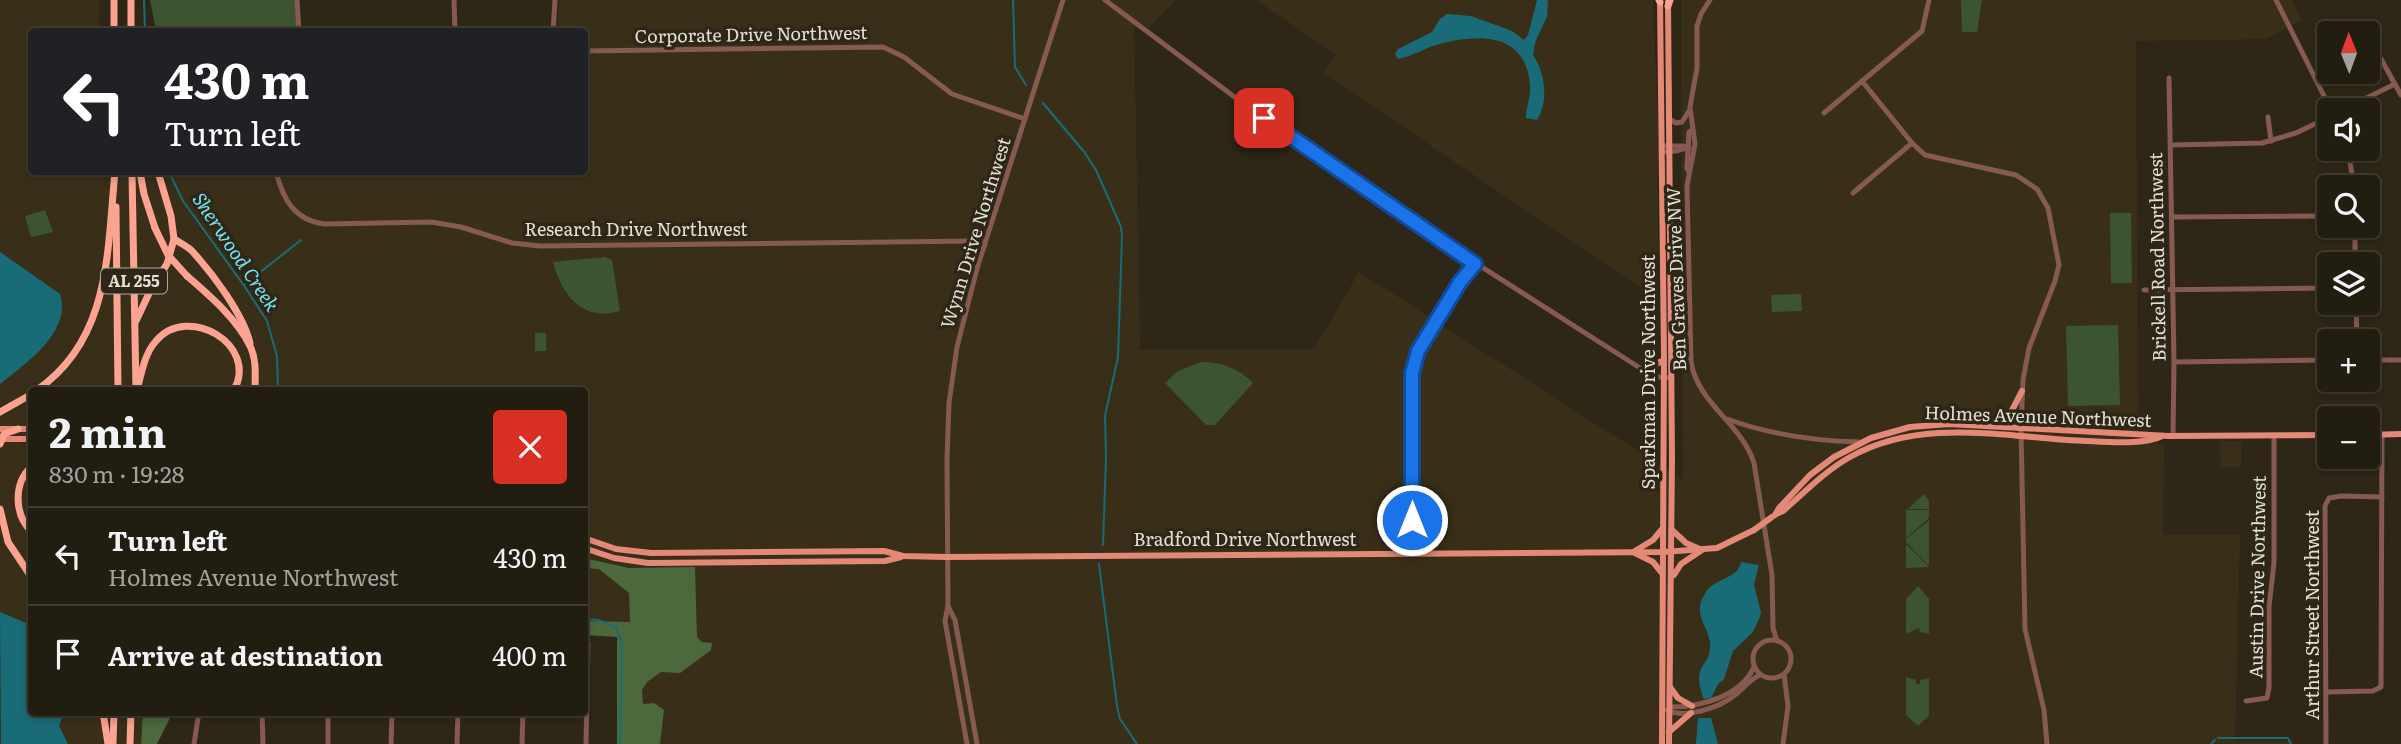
<!DOCTYPE html>
<html lang="en">
<head>
<meta charset="utf-8">
<style>
  :root { --surface:#221d11; --page:#2e2a1f; --text:#f1f3f6; --muted:#a2a29f; --line:#3f3b31 }
  body { margin:0; font-family:Literata,serif; background:var(--page); color:var(--text); height:100vh; display:flex; flex-direction:column; font-size:26px; white-space:nowrap }
  * { box-sizing:border-box; margin:0 }
  p { font-size:23px; color:var(--muted) }
  .icon { flex:none; width:38px; height:38px; fill:none; stroke:currentColor; stroke-width:2; stroke-linecap:round; stroke-linejoin:round }
  .map { position:relative; flex:1; overflow:hidden }
  .drawer { position:absolute; left:28px; top:387px; width:560px; height:329px; display:flex; flex-direction:column; background:var(--surface); border-radius:7px; box-shadow:0 4px 10px #0003,0 0 0 2px var(--line) }
  .drawer>* { flex:none }
  .hud { position:absolute; left:28px; top:28px; width:560px; height:147px; border-radius:7px; box-shadow:0 4px 10px #0003,0 0 0 2px var(--line); background:#202124; color:#fff; overflow:hidden }
  .needle { width:46px; rotate:359deg }
  .controls { position:absolute; left:2317px; top:21px; display:grid; gap:14px }
  .controls a { display:grid; place-items:center; width:63px; height:63px; border-radius:7px; background:var(--surface); box-shadow:0 4px 10px #0003,0 0 0 2px var(--line); font-size:35px }
  .pin { position:absolute; display:grid; place-items:center; width:60px; height:60px; color:#fff; margin:-30px; border-radius:14px; box-shadow:0 4px 10px #0006 }
  .me { position:absolute; width:77px; margin:-38px; rotate:0deg; stroke-linejoin:round; filter:drop-shadow(0 0 5px #0008) }
  .turn { display:flex; align-items:center; gap:24px; height:147px; padding:0 21px; font-size:32px }
  .turn .icon { width:91px; height:91px; stroke-width:2.5 }
  .turn b { display:block; font-size:49px; line-height:60px }
  .round { display:grid; place-items:center; flex:none; width:74px; height:74px; border-radius:7px; background:var(--page) }
  .head { display:flex; align-items:center; justify-content:space-between; height:119px; padding:0 21px }
  h1 { font-size:42px; font-weight:700; line-height:52px }
  ul { padding:0; list-style:none }
  li { display:flex; align-items:center; gap:21px; height:98px; padding:0 21px; border-top:2px solid var(--line) }
  li div { flex:1 }
  li b { display:block; font-size:26px }
  li em { font-style:normal }
  .map>svg:first-child { display:block }
  .built { fill:#392f19 }
  .green { fill:#3c542f }
  .forest { fill:#4b693c }
  .water { fill:#196c77 }
  .lines { fill:none; stroke-linecap:round; stroke-linejoin:round }
  .stream { stroke:#196c77; stroke-width:2 }
  .minor { stroke:#865951; stroke-width:5 }
  .major { stroke:#e48977; stroke-width:6 }
  .highway { stroke:#fca392; stroke-width:7 }
  .major-bridge { stroke:#e48977; stroke-width:6 }
  .highway-bridge { stroke:#fca392; stroke-width:7 }
  .route-casing { stroke:#114b97; stroke-width:18 }
  .route { stroke:#1a73e8; stroke-width:12 }
  .labels { text-anchor:middle; stroke-width:7; stroke-linejoin:round; paint-order:stroke }
  .shield { fill:#2e2717; stroke:#ada89c; stroke-width:2 }
  .shield-label { font-size:16px; font-weight:bold; fill:#e3dfd5 }
  .street-label { font-size:18px; fill:#e3dfd5; stroke:#2e2717 }
  .water-label { font-size:19px; font-style:italic; fill:#71e4f5; stroke:#2e2717 }
</style>
</head>
<body>
<div class="map">
<svg width="2401" height="744" viewBox="0 0 2401 744">
  <rect width="100%" height="100%" fill="#2e2717"/>
  <g class="built">
    <path d="M 0,0 L 99,0 L 99,31 L 32,32 L 32,172 L 584,172 L 584,32 L 557,31 L 559,0 L 1176,0 L 1148,28 L 1134,19 L 1140,350 L 1314,349 L 1359,272 L 1683,480 L 1681,0 L 2292,0 L 2302,20 L 2266,39 L 2136,41 L 2138,437 L 2164,446 L 2163,535 L 2240,535 L 2235,741 L 2289,741 L 2289,744 L 660,744 L 664,710 L 643,704 L 642,690 L 647,682 L 661,672 L 712,644 L 702,642 L 697,637 L 694,567 L 629,568 L 585,558 L 584,390 L 32,390 L 32,712 L 143,712 L 141,744 L 0,744 Z"/>
    <path d="M 1256,0 L 1653,0 L 1658,122 L 1658,299 L 1323,73 L 1336,54 Z"/>
    <path d="M 2220,441 L 2241,441 L 2241,467 L 2221,467 Z"/>
    <path d="M 585,568 L 599,568 L 629,593 L 630,623 L 585,621 Z"/>
  </g>
  <g class="green">
    <path d="M 150,0 L 297,0 L 299,31 L 156,31 Z"/>
    <path d="M 1961,0 L 1982,0 L 1977,32 L 1962,32 Z"/>
    <path d="M 45,210 L 53,232 L 31,237 L 25,216 Z"/>
    <path d="M 2110,213 L 2131,213 L 2132,283 L 2111,283 Z"/>
    <path d="M 605,257 L 612,260 L 620,311 C 582,322 562,295 553,262 Z"/>
    <path d="M 1801,294 L 1802,311 L 1772,312 L 1771,295 Z"/>
    <path d="M 2118,325 L 2120,405 L 2068,406 L 2066,326 Z"/>
    <rect x="535" y="333" width="11" height="18"/>
    <path d="M 1201,362 C 1222,362 1238,368 1253,383 L 1215,425 L 1206,425 L 1165,383 L 1178,371 Z"/>
    <path d="M 1924,494 L 1929,501 L 1929,509 L 1908,509 Z"/>
    <path d="M 1906,510 L 1929,510 L 1929,518 L 1906,538 Z"/>
    <path d="M 1929,520 L 1929,564 L 1928,565 L 1906,542 L 1906,539 Z"/>
    <path d="M 1906,544 L 1928,566 L 1928,567 L 1906,568 Z"/>
    <path d="M 1918,586 L 1929,599 L 1929,634 L 1920,632 L 1919,628 L 1906,634 L 1906,599 Z"/>
    <path d="M 1906,677 L 1916,680 L 1916,684 L 1920,684 L 1920,680 L 1929,678 L 1929,715 L 1918,726 L 1906,715 Z"/>
  </g>
  <g class="forest">
    <path d="M 584,558 L 629,568 L 695,567 L 697,637 L 702,642 L 712,643 L 711,650 L 680,673 L 661,672 L 647,682 L 642,690 L 643,704 L 654,703 L 664,710 L 660,744 L 617,744 L 617,637 L 585,635 L 585,621 L 630,622 L 629,593 L 599,569 L 585,568 Z"/>
    <path d="M 143,712 L 173,712 L 157,744 L 141,744 Z"/>
  </g>
  <g class="water">
    <path d="M 1537,0 L 1548,0 L 1547,16 L 1535,43 L 1533,55 C 1545,72 1549,101 1537,120 L 1526,118 C 1526,107 1531,97 1530,86 C 1527,33 1480,33 1439,44 C 1425,48 1413,56 1398,59 L 1395,54 L 1398,49 L 1432,32 L 1440,19 L 1447,14 L 1471,16 L 1512,31 L 1524,40 L 1528,35 Z"/>
    <path d="M 0,252 L 60,294 C 72,332 26,363 0,384 Z"/>
    <path d="M 1741,562 L 1759,565 L 1754,585 L 1761,613 L 1759,619 L 1753,632 L 1733,651 L 1724,679 L 1718,684 L 1711,698 L 1704,699 C 1690,662 1712,668 1710,643 C 1708,624 1691,614 1706,592 C 1715,578 1738,579 1741,562 Z"/>
    <path d="M 0,612 L 31,625 L 32,712 L 64,712 L 59,726 L 68,744 L 1,744 Z"/>
    <path d="M 1698,718 L 1711,718 L 1718,744 L 1696,744 Z"/>
  </g>
  <g class="lines">
    <g class="stream">
      <path d="M 144,0 L 145,32"/>
      <path d="M 1013,0 L 1015,67 L 1026,85"/>
      <path d="M 1043,103 L 1085,153 L 1096,170 L 1121,227 L 1122,236 L 1118,357 L 1105,416 L 1106,458 L 1103,545"/>
      <path d="M 169,172 L 183,201 L 245,287 L 267,321 L 277,356 L 278,390"/>
      <path d="M 244,285 L 301,240"/>
      <path d="M 1099,564 L 1117,706 L 1120,719 L 1137,744"/>
      <path d="M 584,619 L 598,620 L 615,627 L 622,642 L 620,744"/>
      <path d="M 2218,738 L 2288,738 L 2291,744"/>
      <path d="M 2211,744 L 2215,740"/>
    </g>
    <g class="minor">
      <path d="M 297,0 L 299,32"/>
      <path d="M 454,0 L 455,32"/>
      <path d="M 1105,0 L 1248,107 L 1427,232 L 1640,368 L 1659,377 L 1672,378"/>
      <path d="M 1710,0 L 1701,14 L 1697,26 L 1697,68 L 1690,107 L 1695,144 L 1687,186 L 1691,362 C 1698,404 1742,424 1754,463 L 1772,575 L 1773,628 L 1777,641"/>
      <path d="M 2276,0 L 2331,110"/>
      <path d="M 553,32 L 555,0"/>
      <path d="M 584,51 L 883,47 L 904,57 L 952,94 L 1025,119"/>
      <path d="M 2381,59 L 2401,95"/>
      <path d="M 2169,78 L 2174,362 L 2173,436"/>
      <path d="M 1862,81 L 1912,143 L 1925,155 L 2016,175 L 2037,189 L 2048,208 L 2059,265 L 2055,281 L 2029,348 L 2023,380 L 2021,429 L 2025,629 L 2044,710 L 2047,744"/>
      <path d="M 2342,110 L 2395,84"/>
      <path d="M 1824,113 L 1922,31 L 1929,0"/>
      <path d="M 2268,117 L 2271,141"/>
      <path d="M 1669,119 L 1676,123 L 1682,122 L 1689,111"/>
      <path d="M 2171,145 L 2262,143 L 2296,133 L 2329,117"/>
      <path d="M 1662,146 L 1684,146 L 1689,148"/>
      <path d="M 2348,149 L 2354,187"/>
      <path d="M 1661,152 L 1676,151 L 1689,147"/>
      <path d="M 276,172 C 283,199 294,220 324,224 L 431,222 L 461,227 L 512,243 L 540,246 L 975,241 L 985,245"/>
      <path d="M 1689,172 L 1687,168 L 1689,132 L 1692,130"/>
      <path d="M 1853,193 L 1912,143"/>
      <path d="M 2172,217 L 2329,216"/>
      <path d="M 2355,226 L 2355,264"/>
      <path d="M 2144,290 L 2329,288"/>
      <path d="M 2356,303 L 2357,341"/>
      <path d="M 2368,360 L 2401,360"/>
      <path d="M 2174,362 L 2329,360"/>
      <path d="M 1727,419 C 1771,435 1813,441 1860,442"/>
      <path d="M 1412,553 L 1412,374 L 1417,351 L 1460,283 L 1475,264"/>
      <path d="M 948,606 L 955,620 L 977,744"/>
      <circle cx="1772" cy="659" r="19"/>
      <path d="M 2326,692 L 2373,691 L 2381,687 L 2382,434"/>
      <path d="M 2246,701 L 2267,698 L 2269,688 L 2269,607 L 2274,563 L 2274,435"/>
      <path d="M 1667,710 C 1685,719 1719,708 1735,695 C 1743,689 1750,679 1760,675"/>
      <path d="M 1670,710 L 1672,707 C 1701,707 1741,696 1754,667"/>
      <path d="M 262,712 L 263,744"/>
      <path d="M 194,744 L 199,712"/>
      <path d="M 328,744 L 328,712"/>
      <path d="M 391,744 L 392,712"/>
      <path d="M 457,744 L 458,712"/>
      <path d="M 522,744 L 523,712"/>
      <path d="M 586,744 L 588,643"/>
      <path d="M 967,744 L 945,621 L 948,606 L 947,460 L 949,403 L 957,347 L 978,265 L 1063,0"/>
      <path d="M 1783,744 L 1788,706 L 1784,674"/>
      <path d="M 2326,744 L 2325,506 L 2329,498 L 2341,496 L 2382,497"/>
    </g>
    <g class="major">
      <path d="M 1660,0 L 1664,358 L 1662,744"/>
      <path d="M 1668,2 L 1672,458 L 1669,744"/>
      <path d="M 1644,370 L 1664,360"/>
      <path d="M 1994,426 L 2007,420 L 2022,391"/>
      <path d="M 0,429 L 32,429"/>
      <path d="M 2368,435 L 2401,434"/>
      <path d="M 0,439 L 32,439"/>
      <path d="M 1776,514 L 1783,511 C 1805,492 1825,471 1850,457 C 1923,416 2008,438 2087,441 C 2107,442 2145,445 2162,436"/>
      <path d="M 1775,515 L 1779,508 L 1810,475 L 1834,457 L 1871,438 L 1910,427 L 1949,424 L 2169,436 L 2329,435"/>
      <path d="M 1672,530 L 1686,543 L 1702,550 L 1681,564 L 1674,575"/>
      <path d="M 584,538 L 616,549 L 651,553 L 884,551 L 903,556 L 947,557 L 1664,552 L 1717,548 L 1754,530"/>
      <path d="M 584,548 L 614,558 L 648,563 L 885,561 L 901,557"/>
      <path d="M 1635,551 L 1653,540 L 1663,528"/>
      <path d="M 1635,553 L 1653,562 L 1662,573"/>
      <path d="M 1670,687 L 1678,698 L 1692,706"/>
      <path d="M 1669,732 L 1691,713"/>
    </g>
    <g class="highway">
      <path d="M 114,0 L 114,32"/>
      <path d="M 131,0 L 131,32"/>
      <path d="M 1659,0 L 1660,2"/>
      <path d="M 1668,6 L 1670,0"/>
      <path d="M 132,172 L 136,390"/>
      <path d="M 140,172 L 144,194 L 155,228"/>
      <path d="M 116,207 L 118,390"/>
      <path d="M 174,239 C 180,243 187,246 192,251 C 213,274 243,314 250,343"/>
      <path d="M 187,276 C 210,296 237,319 250,346 C 257,360 255,376 255,390"/>
      <path d="M 136,321 L 152,287 L 167,264 L 174,239 L 171,216 L 158,172"/>
      <path d="M 138,386 C 142,371 145,353 156,341 C 188,303 259,345 234,390"/>
      <path d="M 37,390 C 111,339 107,251 115,172"/>
      <path d="M 0,412 L 32,394"/>
      <path d="M 0,444 L 4,434 L 18,429"/>
      <path d="M 32,466 C 13,483 14,515 32,532"/>
      <path d="M 0,509 L 8,542 L 32,578"/>
      <path d="M 103,712 L 108,744"/>
      <path d="M 113,744 L 114,712"/>
      <path d="M 130,744 L 131,712"/>
    </g>
    <path class="major-bridge" d="M 1754,530 L 1772,517"/>
    <path class="highway-bridge" d="M 155,228 L 168,255 L 187,276"/>
  </g>
  <g class="lines">
    <g class="route-casing">
      <path id="route" d="M 1264,118 L 1475,264 L 1460,282 L 1418,351 L 1412,373 L 1412,520"/>
    </g>
    <use href="#route" class="route"/>
  </g>
  <g class="labels">
    <rect class="shield" x="101" y="268.5" width="66" height="25" rx="5"/>
    <g class="shield-label">
      <text x="134" y="287">AL 255</text>
    </g>
    <g class="street-label">
      <text transform="translate(751 35) rotate(-1)" y="6">Corporate Drive Northwest</text>
      <text x="636" y="236">Research Drive Northwest</text>
      <text transform="translate(976 233) rotate(-73)" y="6">Wynn Drive Northwest</text>
      <text transform="translate(2158 257) rotate(-91)" y="6">Brickell Road Northwest</text>
      <text transform="translate(1677 279) rotate(-92)" y="6">Ben Graves Drive NW</text>
      <text transform="translate(1649 372) rotate(-90)" y="6">Sparkman Drive Northwest</text>
      <text transform="translate(2038 417) rotate(2)" y="6">Holmes Avenue Northwest</text>
      <text x="1245" y="546">Bradford Drive Northwest</text>
      <text transform="translate(2258 577) rotate(-89)" y="6">Austin Drive Northwest</text>
      <text transform="translate(2313 615) rotate(-90)" y="6">Arthur Street Northwest</text>
    </g>
    <g class="water-label">
      <text transform="translate(236 252) rotate(56)" y="7">Sherwood Creek</text>
    </g>
  </g>
</svg>
<div class="controls">
<a><svg class="needle" viewBox="-14 -14 28 28"><path d="M0-13l5 13h-10z" fill="#e53935"/><path d="M0 13l5-13h-10z" fill="#a2a29f"/></svg></a>
<a><svg class="icon" aria-label="sound" viewBox="0 0 24 24"><path d="M4 9h4l5-4v14l-5-4H4zM17 9q2 3 0 6"/></svg></a>
<a><svg class="icon" aria-label="search" viewBox="0 0 24 24"><circle cx="10" cy="10" r="6"/><path d="M15 15l6 6"/></svg></a>
<a><svg class="icon" aria-label="layers" viewBox="0 0 24 24"><path d="M12 4l9 5-9 5-9-5zM3 14l9 5 9-5"/></svg></a>
<a>+</a>
<a>−</a>
</div>
<div class="pin" style="left:1264px;top:118px;background:#d93025"><svg class="icon" aria-label="arrive" viewBox="0 0 24 24"><path d="M6 21V4h12l-3 4 3 4H6"/></svg></div>
<svg class="me" style="left:1412px;top:520px" viewBox="-20 -20 40 40"><circle r="17" fill="#1a73e8" stroke="#fff" stroke-width="3"/><path d="M0-11L8 9 0 5-8 9z" fill="#fff"/></svg>
<div class="hud">
<div class="turn"><svg class="icon" aria-label="left" viewBox="0 0 24 24"><path d="M17 20v-9H6M10 6l-5 5 5 5"/></svg><div><b>430 m</b>Turn left</div></div>
</div>
<section class="drawer">
<div class="head"><div><h1>2 min</h1><p>830 m · 19:28</p></div><a class="round" style="background:#d93025;color:#fff"><svg class="icon" aria-label="close" viewBox="0 0 24 24"><path d="M6 6l12 12M18 6L6 18"/></svg></a></div>
<ul>
<li><svg class="icon" aria-label="left" viewBox="0 0 24 24"><path d="M17 20v-9H6M10 6l-5 5 5 5"/></svg><div><b>Turn left</b><p>Holmes Avenue Northwest</p></div><em>430 m</em></li>
<li><svg class="icon" aria-label="arrive" viewBox="0 0 24 24"><path d="M6 21V4h12l-3 4 3 4H6"/></svg><div><b>Arrive at destination</b></div><em>400 m</em></li>
</ul>
</section>
</div>
</body>
</html>
